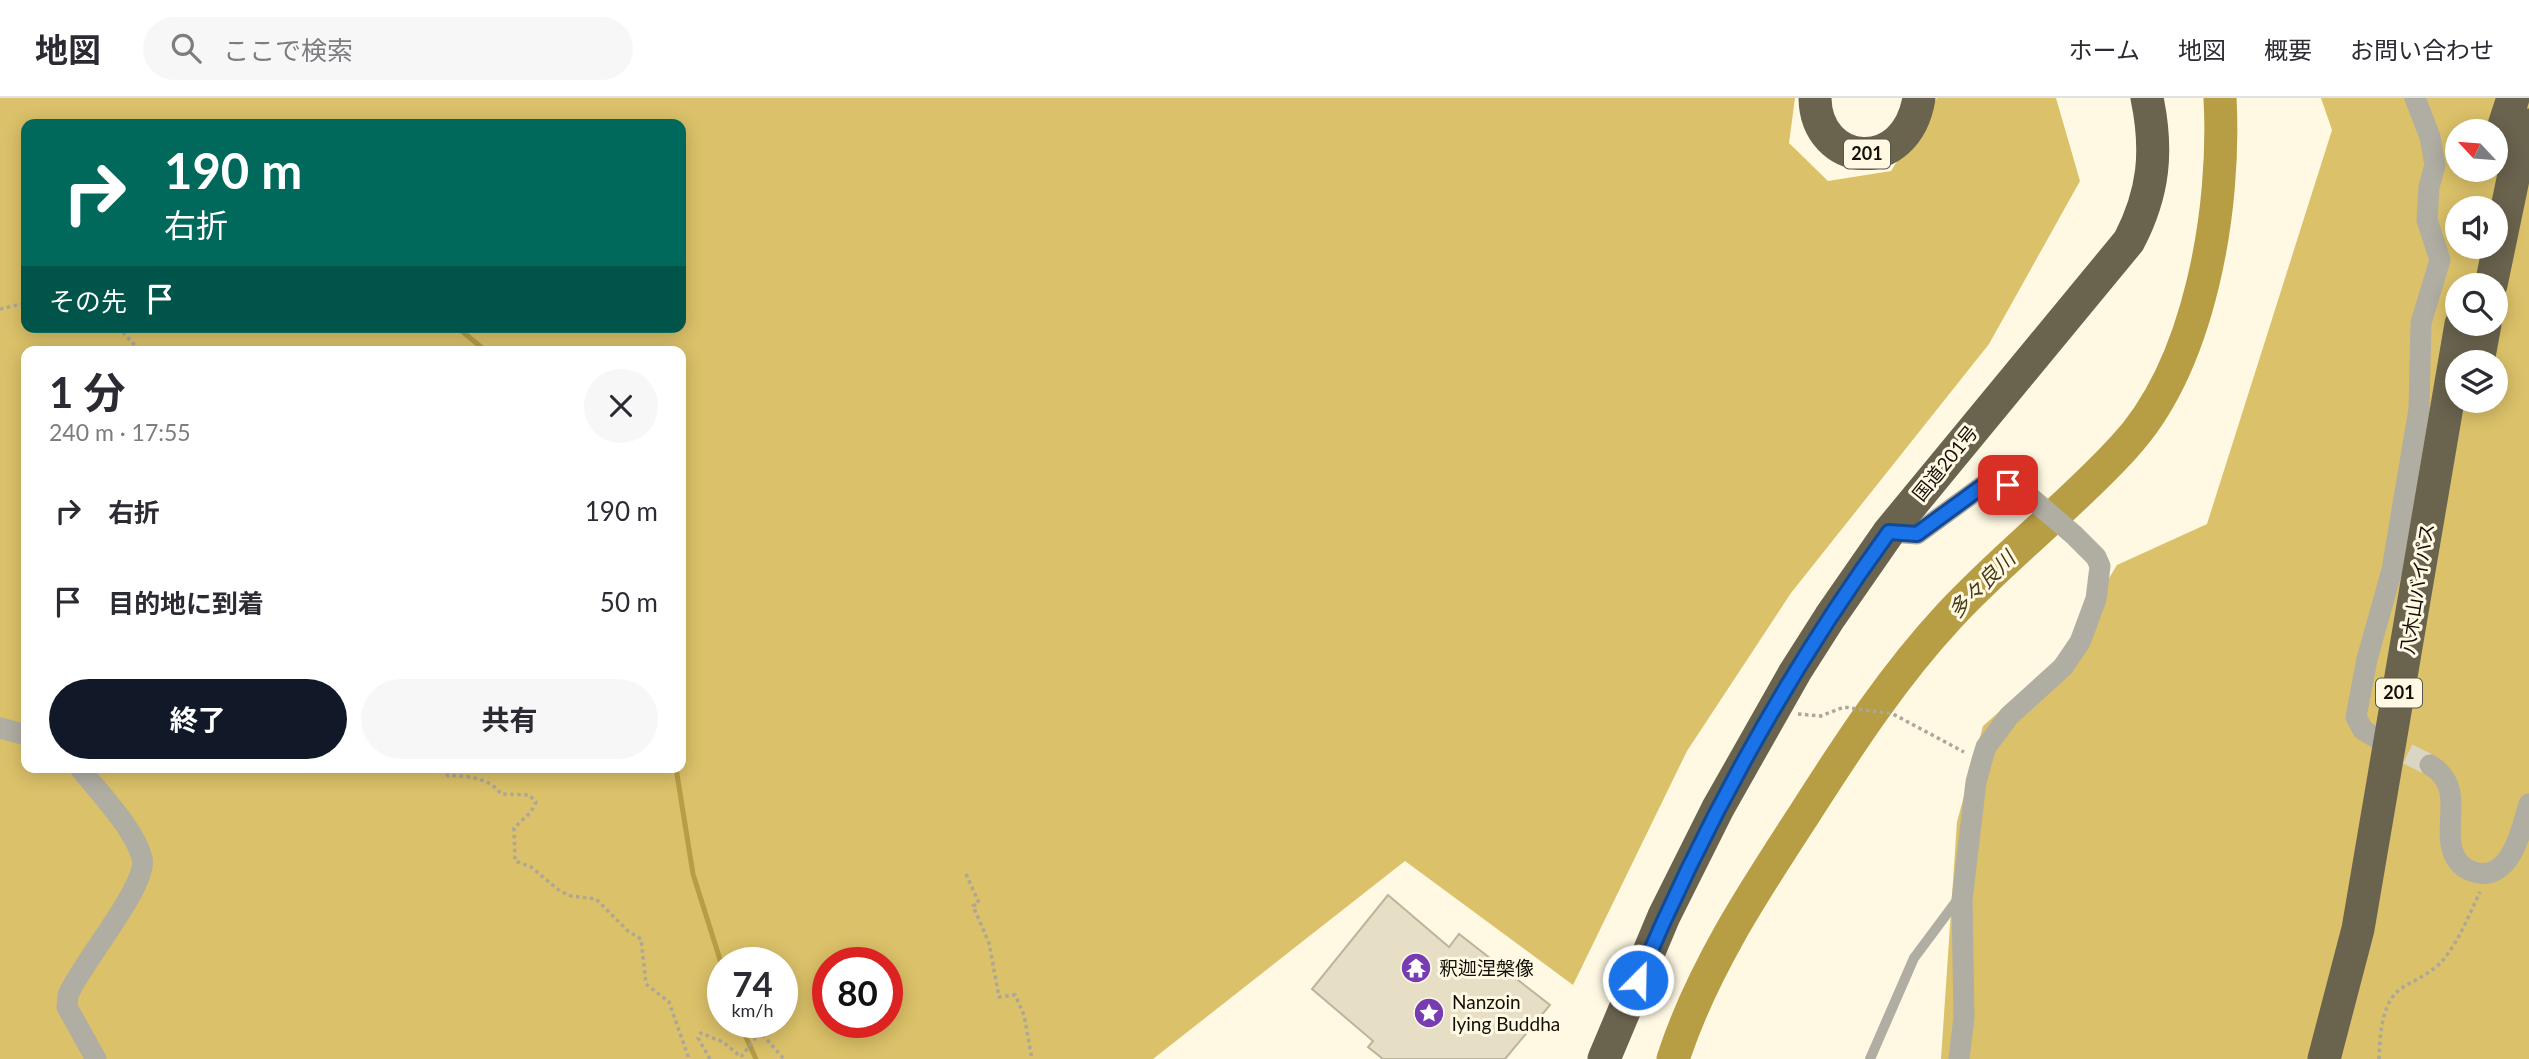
<!DOCTYPE html>
<html lang="ja">
<head>
<meta charset="utf-8">
<style>
  :root { --surface:#fff; --page:#f7f7f7; --text:#2b2b33; --muted:#7c7c81; --line:#e1e1e2; --accent:#111827 }
  body { margin:0; font-family:Lato,"Noto Sans JP",sans-serif; background:var(--page); color:var(--text); height:100vh; display:flex; flex-direction:column; font-size:26px; white-space:nowrap }
  * { box-sizing:border-box; margin:0 }
  p { font-size:23px; color:var(--muted) }
  .icon { flex:none; width:38px; height:38px; fill:none; stroke:currentColor; stroke-width:2; stroke-linecap:round; stroke-linejoin:round }
  .map { position:relative; flex:1; overflow:hidden }
  .drawer { position:absolute; left:21px; top:248px; width:665px; height:427px; display:flex; flex-direction:column; background:var(--surface); border-radius:14px; box-shadow:0 4px 18px #0003 }
  .drawer>* { flex:none }
  .guide { position:absolute; left:21px; top:21px; width:665px; height:214px; border-radius:14px; box-shadow:0 4px 18px #0003; background:#00695c; color:#fff; overflow:hidden }
  .needle { width:46px; rotate:296deg }
  .tools { position:absolute; left:2445px; top:21px; display:grid; gap:14px }
  .tools a { display:grid; place-items:center; width:63px; height:63px; border-radius:50%; background:var(--surface); box-shadow:0 4px 18px #0003; font-size:35px }
  .speed { position:absolute; left:707px; top:849px; display:flex; gap:14px; font-size:35px; font-weight:700; text-align:center }
  .speed>* { display:grid; place-content:center; width:91px; height:91px; border-radius:50%; background:var(--surface); box-shadow:0 4px 18px #0003; line-height:1 }
  .speed small { font-size:18px; font-weight:400 }
  .speed .limit { border:10px solid #d22; background:#fff; color:#111 }
  .pin { position:absolute; display:grid; place-items:center; width:60px; height:60px; color:#fff; margin:-30px; border-radius:14px; box-shadow:0 4px 10px #0006 }
  .me { position:absolute; width:77px; margin:-38px; rotate:23deg; stroke-linejoin:round; filter:drop-shadow(0 0 5px #0008) }
  .turn { display:flex; align-items:center; gap:24px; height:147px; padding:0 28px; font-size:32px }
  .turn .icon { width:91px; height:91px; stroke-width:2.5 }
  .turn b { display:block; font-size:49px; line-height:60px }
  .then { display:flex; align-items:center; height:66px; padding:0 28px; background:#0003; gap:14px; font-size:26px }
  .round { display:grid; place-items:center; flex:none; width:74px; height:74px; border-radius:37px; background:var(--page) }
  .overview { display:flex; align-items:center; justify-content:space-between; height:119px; padding:0 28px }
  h1 { font-size:42px; font-weight:700; line-height:52px }
  .primary-button { display:flex; gap:14px; margin-top:auto; padding:14px 28px }
  .primary-button a { flex:1; height:80px; border-radius:42px; background:var(--accent); color:#fff; font-size:28px; font-weight:700; line-height:80px; text-align:center }
  .primary-button a+a { background:var(--page); color:var(--text) }
  ul { padding:0; list-style:none }
  li { display:flex; align-items:center; gap:21px; height:91px; padding:0 28px }
  li div { flex:1 }
  li b { display:block; font-size:26px }
  li em { font-style:normal }
  header { display:flex; align-items:center; gap:42px; box-sizing:border-box; height:98px; padding:0 35px; background:var(--surface); border-bottom:2px solid var(--line) }
  header strong { font-size:33px }
  nav { display:flex; gap:38px; margin-inline-start:auto; font-size:24px }
  .search { width:490px; height:63px; background:var(--page); display:flex; align-items:center; gap:18px; box-sizing:border-box; padding:0 24px; border-radius:38px; color:var(--muted); font-size:26px }
  .map>svg:first-child { display:block }
  .forest { fill:#dbc169; fill-rule:evenodd }
  .lines { fill:none; stroke-linecap:round; stroke-linejoin:round }
  .stream { stroke:#b79d44; stroke-width:5 }
  .river { stroke:#b79d44; stroke-width:33 }
  .building { fill:#e6dec5; stroke:#bcb59c; stroke-width:2 }
  .minor-tunnel { stroke:#dbd6c3; stroke-width:21; stroke-dasharray:21 10; stroke-linecap:butt }
  .path { stroke:#aca797; stroke-width:3.5; stroke-dasharray:3.5 3.5; stroke-linecap:butt }
  .service { stroke:#b0ada2; stroke-width:10 }
  .minor { stroke:#b0ada2; stroke-width:21 }
  .trunk { stroke:#6a634e; stroke-width:33 }
  .route-casing { stroke:#114b97; stroke-width:18 }
  .route { stroke:#1a73e8; stroke-width:12 }
  .labels { text-anchor:middle; stroke-width:6; stroke-linejoin:round; paint-order:stroke }
  .shield { fill:#fff9e4; stroke:#595549; stroke-width:2 }
  .shield-label { font-size:18px; font-weight:bold; fill:#120f07 }
  .street-label { font-size:19px; fill:#120f07; stroke:#fff9e4 }
  .poi-label { font-size:19px; fill:#120f07; stroke:#fff9e4; text-anchor:start }
  .water-label { font-size:21px; font-style:italic; fill:#463b15; stroke:#fff9e4 }
</style>
</head>
<body>
<header>
<strong>地図</strong>
<div class="search"><svg class="icon" aria-label="search" viewBox="0 0 24 24"><circle cx="10" cy="10" r="6"/><path d="M15 15l6 6"/></svg>ここで検索</div>
<nav><a>ホーム</a><a>地図</a><a>概要</a><a>お問い合わせ</a></nav>
</header>
<div class="map">
<svg width="2529" height="961" viewBox="0 0 2529 961">
  <rect width="100%" height="100%" fill="#fff9e4"/>
  <g class="forest">
    <path d="M 0,0 L 1795,0 L 1789,45 L 1828,83 L 1891,73 L 1937,0 L 2056,0 L 2080,83 L 1989,246 L 1791,495 L 1687,653 L 1573,887 L 1405,763 L 1153,961 L 0,961 ZM 26,26 L 681,26 L 681,229 L 26,229 ZM 26,254 L 681,254 L 681,670 L 26,670 ZM 723,864 L 782,864 L 782,924 L 723,924 ZM 828,864 L 887,864 L 887,924 L 828,924 Z"/>
    <path d="M 2321,0 L 2529,0 L 2529,961 L 1941,961 L 1957,724 L 1983,628 L 2060,560 L 2117,467 L 2207,426 L 2332,32 ZM 2457,33 L 2496,33 L 2496,72 L 2457,72 ZM 2457,110 L 2496,110 L 2496,149 L 2457,149 ZM 2457,187 L 2496,187 L 2496,226 L 2457,226 ZM 2457,264 L 2496,264 L 2496,303 L 2457,303 Z"/>
  </g>
  <g class="lines">
    <g class="stream">
      <path d="M 457,229 L 487,254"/>
      <path d="M 676,670 L 693,776 L 723,871"/>
      <path d="M 739,924 L 756,961"/>
    </g>
    <path class="river" d="M 1673,961 C 1702,872 1754,793 1805,715 C 1849,646 1894,577 1950,517 C 2005,458 2069,409 2123,350 C 2201,267 2226,109 2220,0"/>
  </g>
  <path class="building" d="M 1388,797 L 1449,849 L 1459,836 L 1550,907 L 1505,961 L 1383,961 L 1368,949 L 1373,943 L 1312,891 Z"/>
  <g class="lines">
    <path class="minor-tunnel" d="M 2380,642 L 2430,667"/>
    <g class="path">
      <path d="M 0,211 L 26,205"/>
      <path d="M 118,229 L 141,254"/>
      <path d="M 1798,616 L 1821,618 L 1844,609 L 1893,616 L 1964,654"/>
      <path d="M 443,670 L 448,678 C 466,677 490,680 501,696 L 529,697 L 536,704 L 531,714 L 514,730 L 515,763 L 531,769 L 560,793 L 571,798 L 596,801 L 628,833 L 641,841 L 646,886 L 669,904 L 689,961"/>
      <path d="M 966,776 L 979,805 L 973,808 L 989,845 L 999,899 L 1015,897 L 1024,917 L 1032,961"/>
      <path d="M 741,959 L 760,934 L 784,961"/>
      <path d="M 710,961 L 698,940 L 701,935 L 723,944 L 741,959"/>
      <path d="M 2379,961 C 2380,939 2381,903 2402,890 C 2416,881 2432,875 2443,862 C 2459,843 2469,817 2480,794"/>
    </g>
    <path class="service" d="M 1870,961 L 1914,860 L 1961,797"/>
    <g class="minor">
      <path d="M 1889,434 L 1917,436 L 1984,387 L 2008,387 L 2031,400 L 2074,437 L 2096,459 L 2100,468 L 2096,501 L 2080,544 L 2063,569 L 2009,618 L 1986,649 L 1982,662 L 1976,684 L 1962,802 L 1964,919 L 1959,961"/>
      <path d="M 0,630 L 26,637"/>
      <path d="M 2380,642 L 2363,632 L 2356,619 L 2367,561 L 2392,472 L 2419,311 L 2421,225 L 2440,162 L 2427,122 L 2429,89 L 2435,67 L 2430,39 L 2415,0"/>
      <path d="M 2430,667 C 2469,690 2438,733 2457,762 C 2461,768 2467,772 2474,774 C 2511,785 2522,730 2529,706"/>
      <path d="M 80,670 C 98,694 135,731 142,760 C 149,786 81,866 68,897 L 67,909 L 96,961"/>
    </g>
    <g class="trunk">
      <path d="M 1815,0 C 1816,69 1906,79 1919,0"/>
      <path d="M 2496,52 L 2513,0"/>
      <path d="M 2491,187 L 2517,62 L 2529,27"/>
      <path d="M 2478,264 L 2485,226"/>
      <path d="M 1604,961 L 1664,818 L 1718,710 L 1795,574 L 1830,519 L 1889,434 L 2129,143 C 2154,95 2158,53 2147,0"/>
      <path d="M 2324,961 L 2358,831 L 2461,226"/>
    </g>
  </g>
  <g class="lines">
    <g class="route-casing">
      <path id="route" d="M 1638,882 C 1705,724 1788,573 1889,434 L 1917,436 L 1984,387 L 2008,387"/>
    </g>
    <use href="#route" class="route"/>
  </g>
  <defs>
    <g id="temple-disc" transform="scale(1.575)"><circle r="9.5" fill="#773cb2" stroke="#fff9e4"/><path d="M0-6L5-2H3V0L6.5 2.5H4V6H1.5V3h-3V6H-4V2.5H-6.5L-3 0V-2H-5Z" fill="#fff"/></g>
    <g id="sight-disc" transform="scale(1.575)"><circle r="9.5" fill="#773cb2" stroke="#fff9e4"/><path d="M0-6L1.8-2.2L6-1.7L2.9 1.2L3.7 5.4L0 3.3L-3.7 5.4L-2.9 1.2L-6-1.7L-1.8-2.2Z" fill="#fff"/></g>
  </defs>
  <g fill-rule="evenodd">
    <use href="#temple-disc" x="1416" y="870"/>
    <use href="#sight-disc" x="1429" y="915"/>
  </g>
  <g class="labels">
    <g class="shield">
      <rect x="1844" y="41.5" width="46" height="29" rx="5"/>
      <rect x="2376" y="580.5" width="46" height="29" rx="5"/>
    </g>
    <g class="shield-label">
      <text x="1867" y="62">201</text>
      <text x="2399" y="601">201</text>
    </g>
    <g class="street-label">
      <text transform="translate(1945 365) rotate(-51)" y="7">国道201号</text>
      <text transform="translate(2417 491) rotate(-81)" y="7">八木山バイパス</text>
    </g>
    <g class="poi-label">
      <text x="1439" y="877">釈迦涅槃像</text>
      <text x="1452" y="911">Nanzoin<tspan x="1452" dy="22">lying Buddha</tspan></text>
    </g>
    <g class="water-label">
      <text transform="translate(1982 487) rotate(-45)" y="7">多々良川</text>
    </g>
  </g>
</svg>
<div class="tools">
<a><svg class="needle" viewBox="-14 -14 28 28"><path d="M0-13l5 13h-10z" fill="#e53935"/><path d="M0 13l5-13h-10z" fill="#7c7c81"/></svg></a>
<a><svg class="icon" aria-label="sound" viewBox="0 0 24 24"><path d="M4 9h4l5-4v14l-5-4H4zM17 9q2 3 0 6"/></svg></a>
<a><svg class="icon" aria-label="search" viewBox="0 0 24 24"><circle cx="10" cy="10" r="6"/><path d="M15 15l6 6"/></svg></a>
<a><svg class="icon" aria-label="layers" viewBox="0 0 24 24"><path d="M12 4l9 5-9 5-9-5zM3 14l9 5 9-5"/></svg></a>
</div>
<div class="speed"><div>74<small>km/h</small></div><div class="limit">80</div></div>
<div class="pin" style="left:2008px;top:387px;background:#d93025"><svg class="icon" aria-label="arrive" viewBox="0 0 24 24"><path d="M6 21V4h12l-3 4 3 4H6"/></svg></div>
<svg class="me" style="left:1638px;top:882px" viewBox="-20 -20 40 40"><circle r="17" fill="#1a73e8" stroke="#fff" stroke-width="3"/><path d="M0-11L8 9 0 5-8 9z" fill="#fff"/></svg>
<div class="guide">
<div class="turn"><svg class="icon" aria-label="right" viewBox="0 0 24 24"><path d="M7 20v-9h11M14 6l5 5-5 5"/></svg><div><b>190 m</b>右折</div></div>
<div class="then">その先<svg class="icon" aria-label="arrive" viewBox="0 0 24 24"><path d="M6 21V4h12l-3 4 3 4H6"/></svg></div>
</div>
<section class="drawer">
<div class="overview"><div><h1>1 分</h1><p>240 m · 17:55</p></div><a class="round"><svg class="icon" aria-label="close" viewBox="0 0 24 24"><path d="M6 6l12 12M18 6L6 18"/></svg></a></div>
<ul>
<li><svg class="icon" aria-label="right" viewBox="0 0 24 24"><path d="M7 20v-9h11M14 6l5 5-5 5"/></svg><div><b>右折</b></div><em>190 m</em></li>
<li><svg class="icon" aria-label="arrive" viewBox="0 0 24 24"><path d="M6 21V4h12l-3 4 3 4H6"/></svg><div><b>目的地に到着</b></div><em>50 m</em></li>
</ul>
<div class="primary-button"><a>終了</a><a>共有</a></div>
</section>
</div>
</body>
</html>
